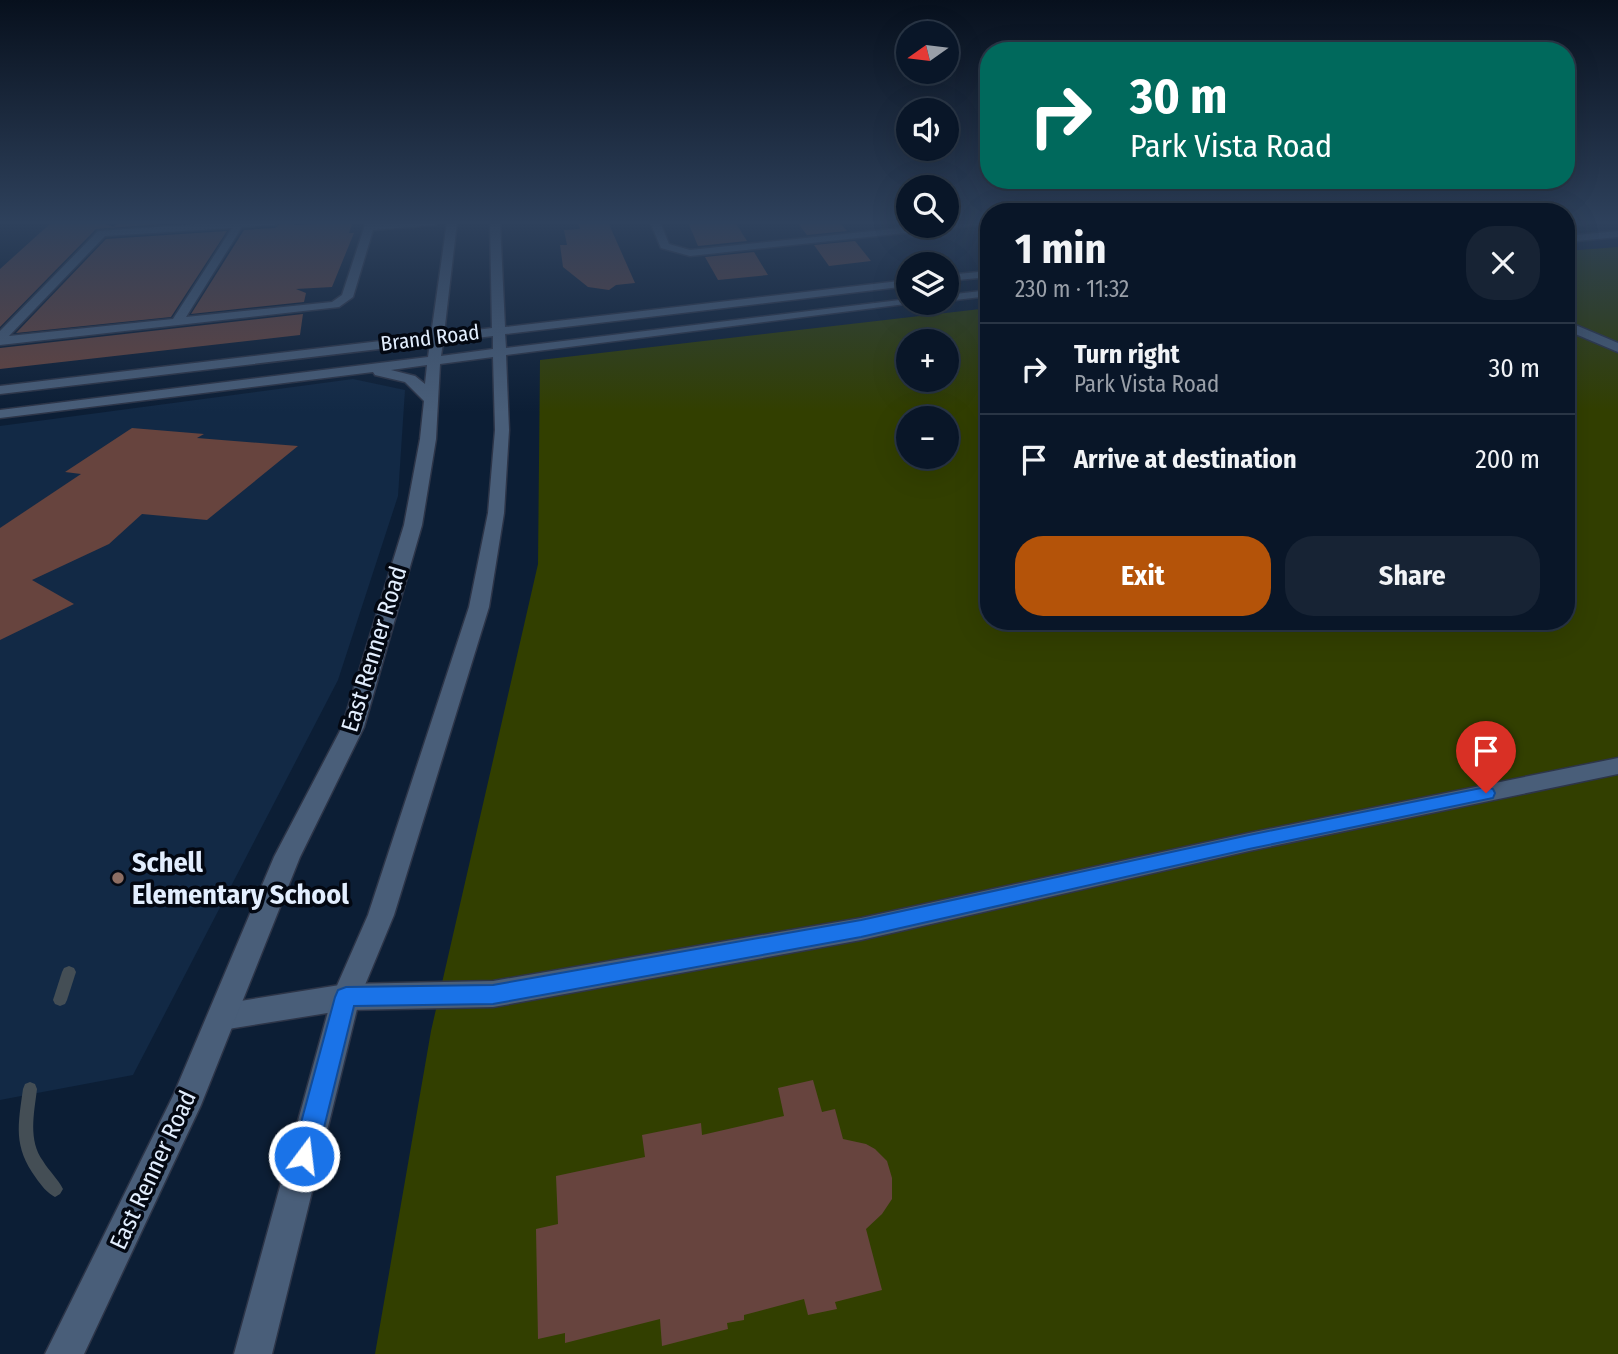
<!DOCTYPE html>
<html lang="en">
<head>
<meta charset="utf-8">
<style>
  :root { --surface:#091628; --page:#172334; --text:#f1f3f6; --muted:#999fa8; --line:#293545; --accent:#b45309 }
  body { margin:0; font-family:"Fira Sans Condensed",sans-serif; background:var(--page); color:var(--text); height:100vh; display:flex; flex-direction:column; font-size:26px; white-space:nowrap }
  * { box-sizing:border-box; margin:0 }
  p { font-size:23px; color:var(--muted) }
  .icon { flex:none; width:38px; height:38px; fill:none; stroke:currentColor; stroke-width:2; stroke-linecap:round; stroke-linejoin:round }
  .map { position:relative; flex:1; overflow:hidden }
  .drawer { position:absolute; left:980px; top:203px; width:595px; height:427px; display:flex; flex-direction:column; background:var(--surface); border-radius:28px; box-shadow:0 7px 28px #0002,0 0 0 2px var(--line) }
  .drawer>* { flex:none }
  .hud { position:absolute; left:980px; top:42px; width:595px; height:147px; border-radius:28px; box-shadow:0 7px 28px #0002,0 0 0 2px var(--line); background:#00695c; color:#fff; overflow:hidden }
  .needle { width:46px; rotate:256deg }
  .buttons { position:absolute; left:896px; top:21px; display:grid; gap:14px }
  .buttons a { display:grid; place-items:center; width:63px; height:63px; border-radius:50%; background:var(--surface); box-shadow:0 7px 28px #0002,0 0 0 2px var(--line); font-size:35px }
  .pin { position:absolute; display:grid; place-items:center; width:60px; height:60px; color:#fff; margin:-72px -30px; border-radius:50% 50% 50% 0; rotate:-45deg; box-shadow:0 0 7px #0007 }
  .pin .icon { rotate:45deg }
  .me { position:absolute; width:77px; margin:-38px; rotate:15deg; stroke-linejoin:round; filter:drop-shadow(0 0 5px #0008) }
  .turn { display:flex; align-items:center; gap:24px; height:147px; padding:0 35px; font-size:32px }
  .turn .icon { width:91px; height:91px; stroke-width:2.5 }
  .turn b { display:block; font-size:49px; line-height:60px }
  .round { display:grid; place-items:center; flex:none; width:74px; height:74px; border-radius:28px; background:var(--page) }
  .headline { display:flex; align-items:center; justify-content:space-between; height:119px; padding:0 35px }
  h1 { font-size:42px; font-weight:700; line-height:52px }
  .cta { display:flex; gap:14px; margin-top:auto; padding:14px 35px }
  .cta a { flex:1; height:80px; border-radius:28px; background:var(--accent); color:#fff; font-size:28px; font-weight:700; line-height:80px; text-align:center }
  .cta a+a { background:var(--page); color:var(--text) }
  ul { padding:0; list-style:none }
  li { display:flex; align-items:center; gap:21px; height:91px; padding:0 35px; border-top:2px solid var(--line) }
  li div { flex:1 }
  li b { display:block; font-size:26px }
  li em { font-style:normal }
  .map>svg:first-child { display:block }
  .built { fill:#122945 }
  .green { fill:#323f00; fill-rule:evenodd }
  .lines { fill:none; stroke-linecap:round; stroke-linejoin:round }
  .stream { fill:#444e55; fill-rule:evenodd }
  .building { fill:#67443e }
  .street-casing { stroke:#2d3548; stroke-width:3 }
  .secondary-casing { stroke:#2d3548; stroke-width:3 }
  .street { fill:#495e79; fill-rule:evenodd }
  .secondary { fill:#495e79; fill-rule:evenodd }
  .route { fill:#1a73e8; stroke:#114b97; stroke-width:2 }
  .education-dot { fill:#8d6e63; stroke:#030812; stroke-width:2.5 }
  .labels { text-anchor:middle; stroke-width:7; stroke-linejoin:round; paint-order:stroke }
  .far-street-label { font-size:21px; fill:#e2eefe; stroke:#030812 }
  .street-label { font-size:24px; fill:#e2eefe; stroke:#030812 }
  .near-poi-label { font-size:28px; font-weight:bold; fill:#e2eefe; stroke:#030812; text-anchor:start }
</style>
</head>
<body>
<div class="map">
<svg width="1618" height="1354" viewBox="0 0 1618 1354">
  <rect width="100%" height="100%" fill="#0c1e35"/>
  <path class="built" d="M 353,379 L 405,390 L 398,496 L 338,680 L 133,1075 L 0,1100 L 0,426 Z"/>
  <path class="green" d="M 1618,247 L 1618,1354 L 375,1354 L 431,1031 L 538,564 L 540,360 L 989,308 L 989,621 L 1566,621 L 1566,251 ZM 908,341 L 947,341 L 947,380 L 908,380 ZM 908,418 L 947,418 L 947,457 L 908,457 Z"/>
  <g class="lines">
    <g class="stream">
      <path d="M 69,966 L 74,968 L 76,972 L 67,1000 L 65,1004 L 60,1006 L 55,1004 L 53,1000 L 62,972 L 64,968 Z"/>
      <path d="M 30,1082 L 35,1084 L 37,1089 C 34,1114 28,1140 43,1161 C 49,1171 58,1179 63,1189 L 60,1194 L 55,1197 C 47,1193 41,1185 36,1178 C 13,1146 18,1125 23,1089 L 25,1084 Z"/>
    </g>
  </g>
  <g class="building">
    <path d="M 52,222 L 98,222 L 114,227 L 119,222 L 189,222 L 96,229 L 0,327 L 0,269 Z"/>
    <path d="M 282,222 L 294,222 L 294,225 L 353,222 L 349,233 L 354,233 L 332,287 L 296,289 L 306,293 L 304,302 L 191,314 L 244,230 L 275,228 Z"/>
    <path d="M 578,222 L 608,222 L 635,283 L 616,285 L 609,290 L 588,287 L 563,267 L 560,245 L 567,245 L 564,230 L 580,229 Z"/>
    <path d="M 688,222 L 735,222 L 747,241 L 698,246 Z"/>
    <path d="M 797,222 L 839,222 L 847,231 L 807,235 Z"/>
    <path d="M 227,231 L 171,317 L 16,333 L 106,239 Z"/>
    <path d="M 855,241 L 871,261 L 829,266 L 814,245 Z"/>
    <path d="M 754,252 L 768,275 L 718,280 L 705,257 Z"/>
    <path d="M 303,314 L 300,335 L 0,369 L 0,348 Z"/>
    <path d="M 132,428 L 204,434 L 197,438 L 298,446 L 207,520 L 142,514 L 109,544 L 32,580 L 74,604 L 0,640 L 0,528 L 81,474 L 65,472 Z"/>
    <path d="M 813,1080 L 822,1112 L 835,1109 L 843,1139 L 866,1144 L 875,1149 L 887,1161 L 892,1178 L 892,1199 L 882,1214 L 866,1229 L 882,1290 L 835,1302 L 837,1309 L 808,1315 L 804,1299 L 744,1315 L 744,1320 L 727,1323 L 728,1329 L 662,1346 L 660,1319 L 565,1343 L 565,1333 L 538,1339 L 536,1229 L 558,1224 L 556,1176 L 645,1157 L 642,1135 L 701,1123 L 702,1135 L 784,1116 L 778,1088 Z"/>
  </g>
  <g class="lines">
    <g class="street-casing">
      <g id="street">
        <path d="M 228,222 L 280,222 L 275,225 L 242,227 L 186,317 L 332,302 L 342,295 L 366,222 L 376,222 L 375,224 L 440,222 L 435,225 L 373,230 L 353,297 L 339,307 L 0,345 L 0,331 L 98,231 ZM 232,228 L 173,319 L 9,336 L 105,236 Z"/>
        <path d="M 650,222 L 660,222 L 669,244 L 690,250 L 921,226 L 947,226 L 947,223 L 989,224 L 690,256 L 661,248 Z"/>
        <path d="M 1566,321 L 1618,343 L 1618,352 L 1566,330 Z"/>
        <path d="M 1618,758 L 1618,774 L 1249,851 L 861,940 L 493,1007 L 346,1010 L 222,1030 L 212,1026 L 207,1017 L 212,1008 L 222,1004 L 346,984 L 493,981 L 861,918 L 1249,833 Z"/>
      </g>
    </g>
    <g class="secondary-casing">
      <g id="secondary">
        <path d="M 447,222 L 457,222 L 444,334 L 492,328 L 490,222 L 500,222 L 505,327 L 908,280 L 908,286 L 505,334 L 506,348 L 908,299 L 908,303 L 913,303 L 506,355 L 509,430 L 504,513 L 489,607 L 394,915 L 360,997 L 272,1354 L 234,1354 L 332,997 L 368,915 L 469,607 L 488,513 L 495,430 L 493,357 L 440,364 L 436,439 L 422,525 L 364,727 L 300,857 L 201,1105 L 84,1354 L 45,1354 L 173,1096 L 274,857 L 342,727 L 404,525 L 420,439 L 424,401 L 405,382 L 375,375 L 373,372 L 0,418 L 0,410 L 428,357 L 430,343 L 0,394 L 0,386 L 431,335 ZM 493,336 L 493,349 L 441,356 L 443,342 ZM 427,365 L 425,384 L 415,376 L 391,370 Z"/>
        <path d="M 1566,222 L 1595,222 L 1566,227 Z"/>
        <path d="M 1618,231 L 1618,237 L 1566,242 L 1566,236 Z"/>
        <path d="M 989,271 L 989,277 L 947,281 L 947,275 Z"/>
        <path d="M 989,290 L 989,296 L 947,301 L 947,295 Z"/>
      </g>
    </g>
    <use href="#street" class="street"/>
    <use href="#secondary" class="secondary"/>
  </g>
  <linearGradient id="sky" x2="0" y2="1"><stop stop-color="#07101d"/><stop offset="0.54" stop-color="#2e415c"/><stop offset="1" stop-color="#2e415c" stop-opacity="0"/></linearGradient>
  <rect width="1618" height="412" fill="url(#sky)"/>
  <path class="route" d="M 1486,787 L 1493,789 L 1495,793 L 1493,798 L 1249,849 L 861,937 L 493,1004 L 354,1006 L 317,1156 L 313,1164 L 304,1168 L 295,1164 L 292,1156 L 335,997 L 338,990 L 346,987 L 493,985 L 651,957 L 861,920 L 1249,835 Z"/>
  <circle class="education-dot" cx="118" cy="878" r="7"/>
  <g class="labels">
    <g class="far-street-label">
      <text transform="translate(430 338) rotate(-7)" y="7">Brand Road</text>
    </g>
    <g class="street-label">
      <text transform="translate(374 649) rotate(-73)" y="8">East Renner Road</text>
      <text transform="translate(153 1170) rotate(-65)" y="8">East Renner Road</text>
    </g>
    <g class="near-poi-label">
      <text x="132" y="872">Schell<tspan x="132" dy="32">Elementary School</tspan></text>
    </g>
  </g>
</svg>
<div class="buttons">
<a><svg class="needle" viewBox="-14 -14 28 28"><path d="M0-13l5 13h-10z" fill="#e53935"/><path d="M0 13l5-13h-10z" fill="#999fa8"/></svg></a>
<a><svg class="icon" aria-label="sound" viewBox="0 0 24 24"><path d="M4 9h4l5-4v14l-5-4H4zM17 9q2 3 0 6"/></svg></a>
<a><svg class="icon" aria-label="search" viewBox="0 0 24 24"><circle cx="10" cy="10" r="6"/><path d="M15 15l6 6"/></svg></a>
<a><svg class="icon" aria-label="layers" viewBox="0 0 24 24"><path d="M12 4l9 5-9 5-9-5zM3 14l9 5 9-5"/></svg></a>
<a>+</a>
<a>−</a>
</div>
<div class="pin" style="left:1486px;top:793px;background:#d93025"><svg class="icon" aria-label="arrive" viewBox="0 0 24 24"><path d="M6 21V4h12l-3 4 3 4H6"/></svg></div>
<svg class="me" style="left:304px;top:1156px" viewBox="-20 -20 40 40"><circle r="17" fill="#1a73e8" stroke="#fff" stroke-width="3"/><path d="M0-11L8 9 0 5-8 9z" fill="#fff"/></svg>
<div class="hud">
<div class="turn"><svg class="icon" aria-label="right" viewBox="0 0 24 24"><path d="M7 20v-9h11M14 6l5 5-5 5"/></svg><div><b>30 m</b>Park Vista Road</div></div>
</div>
<section class="drawer">
<div class="headline"><div><h1>1 min</h1><p>230 m · 11:32</p></div><a class="round"><svg class="icon" aria-label="close" viewBox="0 0 24 24"><path d="M6 6l12 12M18 6L6 18"/></svg></a></div>
<ul>
<li><svg class="icon" aria-label="right" viewBox="0 0 24 24"><path d="M7 20v-9h11M14 6l5 5-5 5"/></svg><div><b>Turn right</b><p>Park Vista Road</p></div><em>30 m</em></li>
<li><svg class="icon" aria-label="arrive" viewBox="0 0 24 24"><path d="M6 21V4h12l-3 4 3 4H6"/></svg><div><b>Arrive at destination</b></div><em>200 m</em></li>
</ul>
<div class="cta"><a>Exit</a><a>Share</a></div>
</section>
</div>
</body>
</html>
